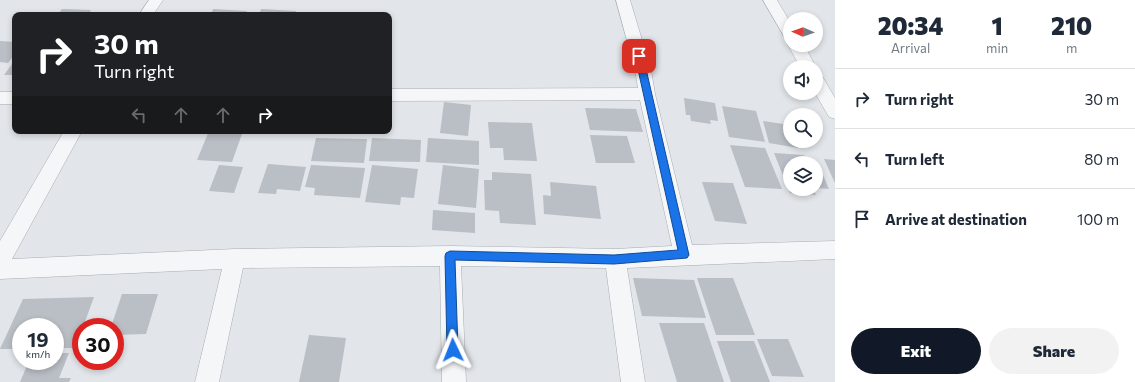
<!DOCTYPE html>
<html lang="en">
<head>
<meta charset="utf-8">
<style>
  :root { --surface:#fff; --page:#f2f2f3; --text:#1f2937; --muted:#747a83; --line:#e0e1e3; --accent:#111827 }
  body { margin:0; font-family:Commissioner,sans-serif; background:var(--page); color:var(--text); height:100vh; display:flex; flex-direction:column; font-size:15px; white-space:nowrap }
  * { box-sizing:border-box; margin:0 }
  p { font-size:13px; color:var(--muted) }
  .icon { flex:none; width:22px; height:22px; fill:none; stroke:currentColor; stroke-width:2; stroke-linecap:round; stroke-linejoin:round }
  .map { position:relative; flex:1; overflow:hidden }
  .drawer { display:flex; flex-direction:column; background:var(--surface); width:300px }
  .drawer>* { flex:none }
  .guide { position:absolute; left:12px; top:12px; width:380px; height:122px; border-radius:8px; box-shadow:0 2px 6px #0003; background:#202124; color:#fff; overflow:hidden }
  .needle { width:26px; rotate:272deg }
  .buttons { position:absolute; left:783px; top:12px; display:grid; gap:8px }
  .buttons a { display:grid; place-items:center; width:40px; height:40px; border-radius:50%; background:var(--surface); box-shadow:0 2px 6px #0003; font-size:20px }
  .speed { position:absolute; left:12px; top:318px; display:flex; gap:8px; font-size:20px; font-weight:700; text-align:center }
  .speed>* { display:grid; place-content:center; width:52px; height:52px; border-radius:50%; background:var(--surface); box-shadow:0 2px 6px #0003; line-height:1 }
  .speed small { font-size:10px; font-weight:400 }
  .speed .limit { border:6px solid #d22; background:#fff; color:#111 }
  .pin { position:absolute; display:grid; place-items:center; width:34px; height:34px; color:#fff; margin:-17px; border-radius:8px; box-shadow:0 2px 6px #0006 }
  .me { position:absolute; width:44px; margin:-22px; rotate:358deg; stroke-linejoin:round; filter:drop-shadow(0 0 3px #0008) }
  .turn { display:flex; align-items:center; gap:14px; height:84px; padding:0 16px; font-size:18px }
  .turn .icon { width:52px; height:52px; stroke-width:2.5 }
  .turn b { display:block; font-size:28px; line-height:34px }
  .lanes { display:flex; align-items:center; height:38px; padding:0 16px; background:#0003; justify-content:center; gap:20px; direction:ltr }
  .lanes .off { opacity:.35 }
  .eta { display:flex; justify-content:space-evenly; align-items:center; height:68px; text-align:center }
  .eta b { font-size:24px; font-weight:800; line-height:28px }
  .button { display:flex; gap:8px; margin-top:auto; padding:8px 16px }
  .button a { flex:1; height:46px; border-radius:24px; background:var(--accent); color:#fff; font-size:16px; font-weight:800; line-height:46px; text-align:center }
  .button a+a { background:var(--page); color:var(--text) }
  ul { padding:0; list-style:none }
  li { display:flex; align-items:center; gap:12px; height:60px; padding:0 16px; border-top:1px solid var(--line) }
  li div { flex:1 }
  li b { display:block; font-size:15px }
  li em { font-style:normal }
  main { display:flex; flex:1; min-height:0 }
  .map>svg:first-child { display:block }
  .building { fill:#babec5 }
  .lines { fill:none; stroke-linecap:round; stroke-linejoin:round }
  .minor-casing { stroke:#a8acb3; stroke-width:1 }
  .minor { fill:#f5f6f8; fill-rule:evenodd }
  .route { fill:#1a73e8; stroke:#114b97 }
</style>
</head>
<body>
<main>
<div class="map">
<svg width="835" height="382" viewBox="0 0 835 382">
  <rect width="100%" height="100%" fill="#e2e5e9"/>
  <g class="building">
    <path d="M 62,9 L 91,10 L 88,15 L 57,15 Z"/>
    <path d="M 213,9 L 247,11 L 245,15 L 211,15 Z"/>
    <path d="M 261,9 L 296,11 L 295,15 L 259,15 Z"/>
    <path d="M 0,41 L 15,42 L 15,54 L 8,63 L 0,62 Z"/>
    <path d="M 15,60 L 15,75 L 4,75 Z"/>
    <path d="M 684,98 L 715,103 L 718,121 L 710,120 L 711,124 L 691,121 L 690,115 L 686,115 Z"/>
    <path d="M 444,102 L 471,105 L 468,136 L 440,133 Z"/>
    <path d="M 722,106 L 756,111 L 765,142 L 729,137 Z"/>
    <path d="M 585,108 L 636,109 L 643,132 L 590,130 Z"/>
    <path d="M 763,121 L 790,125 L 790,141 L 796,141 L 798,148 L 769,143 Z"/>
    <path d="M 488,122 L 532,123 L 537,161 L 504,160 L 503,148 L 490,148 Z"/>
    <path d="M 209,131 L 243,131 L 232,162 L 197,160 Z"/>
    <path d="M 590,135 L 627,136 L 635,163 L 596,163 Z"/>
    <path d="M 316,138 L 367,139 L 364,163 L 311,161 Z"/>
    <path d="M 372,138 L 421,140 L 420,162 L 369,161 Z"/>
    <path d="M 428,138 L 479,141 L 479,165 L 426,162 Z"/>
    <path d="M 730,145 L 765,148 L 782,189 L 745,187 Z"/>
    <path d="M 774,153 L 804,155 L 807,163 L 790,163 L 790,189 L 813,189 L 816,195 L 790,193 Z"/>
    <path d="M 824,159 L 835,160 L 835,183 Z"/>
    <path d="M 268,164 L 306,167 L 300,191 L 277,189 L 276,194 L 258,193 Z"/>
    <path d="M 219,165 L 243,167 L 234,193 L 209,191 Z"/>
    <path d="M 311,165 L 365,168 L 360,198 L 314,195 L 315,188 L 305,187 Z"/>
    <path d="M 372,165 L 418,169 L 414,198 L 401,197 L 400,205 L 365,202 Z"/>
    <path d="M 443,165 L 479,169 L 476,208 L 438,204 Z"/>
    <path d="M 816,168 L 820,168 L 829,189 L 816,188 Z"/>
    <path d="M 492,172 L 531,174 L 536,225 L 500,223 L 499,211 L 485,210 L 484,180 L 492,180 Z"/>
    <path d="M 550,182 L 596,186 L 601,219 L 544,214 L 543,195 L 551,196 Z"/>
    <path d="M 702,182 L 733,183 L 747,224 L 715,221 Z"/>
    <path d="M 433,210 L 475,213 L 475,233 L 432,230 Z"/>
    <path d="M 633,278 L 694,280 L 706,318 L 642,316 Z"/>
    <path d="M 697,278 L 733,278 L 755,335 L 716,335 Z"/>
    <path d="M 122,294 L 158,294 L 146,334 L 115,335 L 115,327 L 111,327 Z"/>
    <path d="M 94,297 L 83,327 L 81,327 L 81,333 L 75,348 L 55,348 L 55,327 L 21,327 L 21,349 L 0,349 L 23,299 Z"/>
    <path d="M 659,323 L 704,323 L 724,382 L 677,382 Z"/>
    <path d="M 309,335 L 346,338 L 339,382 L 299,382 Z"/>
    <path d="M 757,339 L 788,339 L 804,377 L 772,376 Z"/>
    <path d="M 717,341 L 754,341 L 770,382 L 731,382 Z"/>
    <path d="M 55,353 L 69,353 L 59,378 L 71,378 L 69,382 L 20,382 L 29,361 L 55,361 Z"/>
  </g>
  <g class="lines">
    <g class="minor-casing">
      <g id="minor">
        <path d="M 149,0 L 163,0 L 153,15 L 139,15 Z"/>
        <path d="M 616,0 L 630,0 L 651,70 L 655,94 L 692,245 L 835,241 L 835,259 L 627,268 L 645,382 L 621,382 L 606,268 L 461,266 L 466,382 L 442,382 L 440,266 L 243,268 L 219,382 L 195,382 L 222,269 L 0,279 L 0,241 L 64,131 L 82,131 L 12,259 L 235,249 L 450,246 L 615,249 L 672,246 L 640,100 L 389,101 L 389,89 L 638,88 L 635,70 Z"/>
        <path d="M 763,0 L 777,0 L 790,22 L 790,40 L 785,38 Z"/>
        <path d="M 790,43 L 790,45 L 804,45 L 816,67 L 800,67 L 788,45 Z"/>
        <path d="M 816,74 L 822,76 L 835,98 L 835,119 L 829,117 L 815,93 Z"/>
        <rect x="0" y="92" width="15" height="12"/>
      </g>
    </g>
    <use href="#minor" class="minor"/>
  </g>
  <path class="route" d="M 636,54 L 639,54 L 643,56 L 689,255 L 687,258 L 614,264 L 455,260 L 458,350 L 457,354 L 453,356 L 449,354 L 447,350 L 445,256 L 446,253 L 450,251 L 614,255 L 678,250 L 635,56 Z"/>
</svg>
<div class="buttons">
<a><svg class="needle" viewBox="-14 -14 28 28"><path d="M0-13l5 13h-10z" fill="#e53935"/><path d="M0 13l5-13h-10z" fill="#747a83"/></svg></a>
<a><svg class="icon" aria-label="sound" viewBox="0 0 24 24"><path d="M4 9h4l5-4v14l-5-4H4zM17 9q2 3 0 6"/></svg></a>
<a><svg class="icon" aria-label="search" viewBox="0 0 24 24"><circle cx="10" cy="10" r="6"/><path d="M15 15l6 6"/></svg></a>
<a><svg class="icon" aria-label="layers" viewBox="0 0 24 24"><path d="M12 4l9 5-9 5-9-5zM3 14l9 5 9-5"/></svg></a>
</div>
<div class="speed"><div>19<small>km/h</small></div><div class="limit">30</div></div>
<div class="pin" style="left:639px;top:56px;background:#d93025"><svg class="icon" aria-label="arrive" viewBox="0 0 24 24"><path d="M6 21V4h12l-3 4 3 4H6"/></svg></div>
<svg class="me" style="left:453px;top:350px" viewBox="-20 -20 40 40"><path d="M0-17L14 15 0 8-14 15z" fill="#1a73e8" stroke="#fff" stroke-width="4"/></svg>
<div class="guide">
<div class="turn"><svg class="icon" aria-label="right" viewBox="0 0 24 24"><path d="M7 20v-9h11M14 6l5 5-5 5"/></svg><div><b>30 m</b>Turn right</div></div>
<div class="lanes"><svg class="icon off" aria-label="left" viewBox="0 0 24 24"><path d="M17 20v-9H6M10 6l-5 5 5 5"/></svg><svg class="icon off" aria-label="ahead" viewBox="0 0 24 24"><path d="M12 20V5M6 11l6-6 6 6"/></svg><svg class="icon off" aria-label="ahead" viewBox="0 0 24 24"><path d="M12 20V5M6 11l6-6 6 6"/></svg><svg class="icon" aria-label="right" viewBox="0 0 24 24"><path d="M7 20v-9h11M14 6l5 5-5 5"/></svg></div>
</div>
</div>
<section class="drawer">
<div class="eta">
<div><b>20:34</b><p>Arrival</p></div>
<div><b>1</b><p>min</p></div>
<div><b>210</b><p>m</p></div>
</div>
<ul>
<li><svg class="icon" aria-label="right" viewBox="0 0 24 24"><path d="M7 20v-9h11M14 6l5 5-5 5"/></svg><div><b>Turn right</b></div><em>30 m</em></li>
<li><svg class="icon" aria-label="left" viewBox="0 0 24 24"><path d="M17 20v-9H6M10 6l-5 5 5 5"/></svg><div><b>Turn left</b></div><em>80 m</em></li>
<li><svg class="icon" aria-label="arrive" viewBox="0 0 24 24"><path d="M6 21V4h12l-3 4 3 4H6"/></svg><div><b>Arrive at destination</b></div><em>100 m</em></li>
</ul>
<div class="button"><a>Exit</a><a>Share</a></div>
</section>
</main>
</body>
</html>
